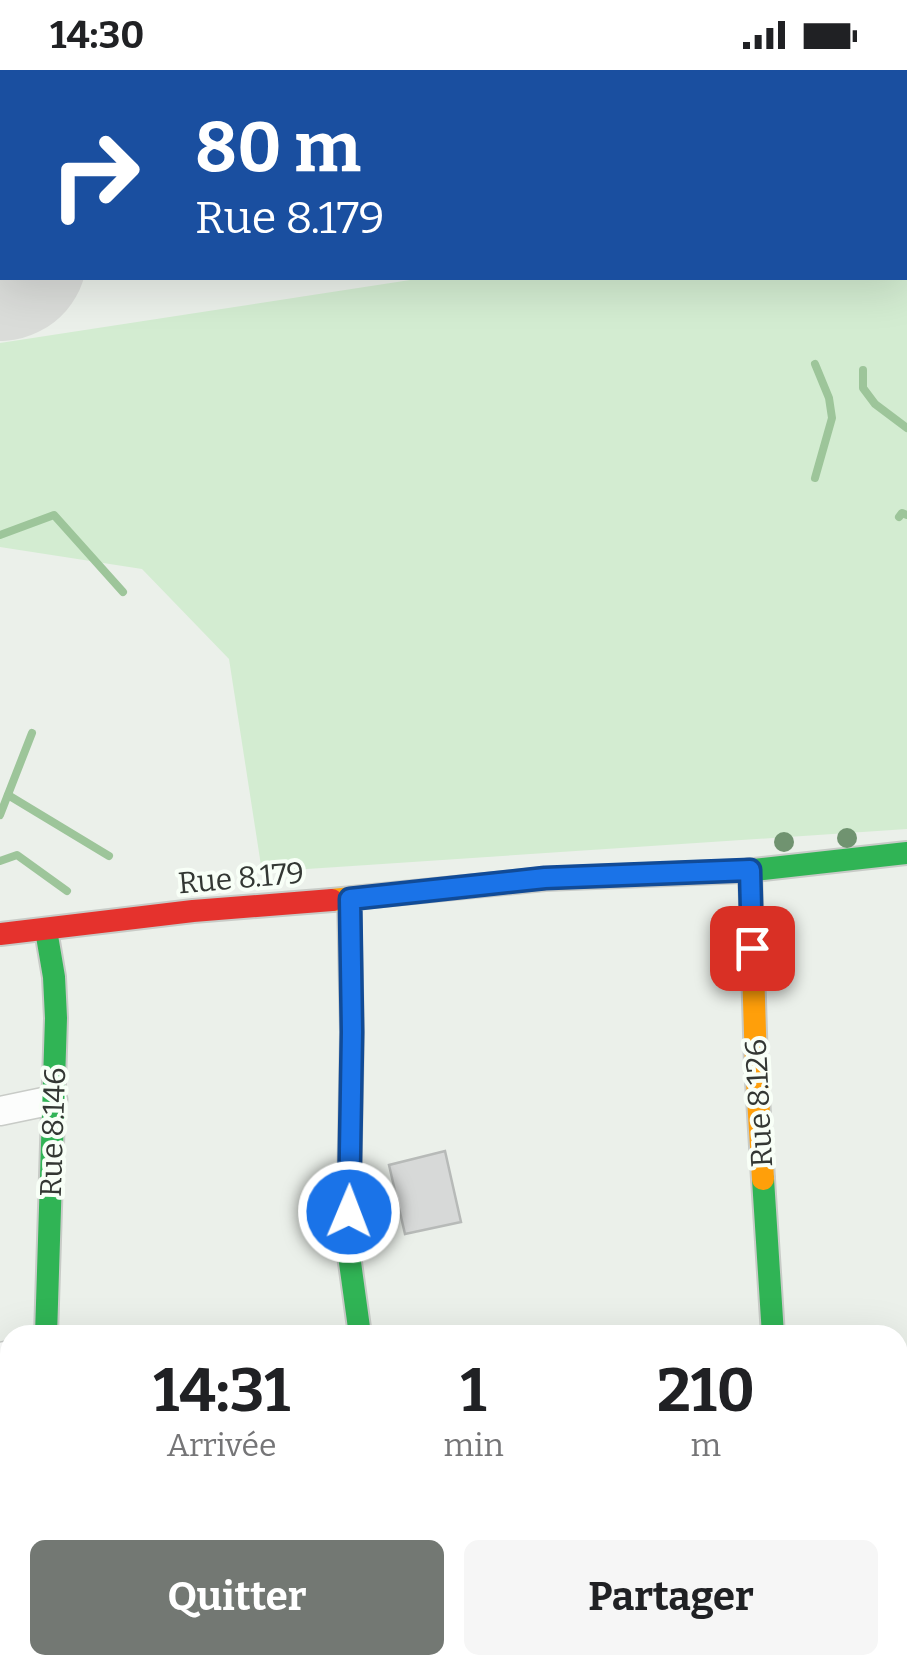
<!DOCTYPE html>
<html lang="fr">
<head>
<meta charset="utf-8">
<style>
  :root { --surface:#fff; --page:#f6f6f6; --text:#202124; --muted:#757577; --accent:#737873 }
  body { margin:0; font-family:Bitter,serif; background:var(--page); color:var(--text); height:100vh; display:flex; flex-direction:column; font-size:38px; white-space:nowrap }
  * { box-sizing:border-box; margin:0 }
  p { font-size:32px; color:var(--muted) }
  .icon { flex:none; width:55px; height:55px; fill:none; stroke:currentColor; stroke-width:2; stroke-linecap:round; stroke-linejoin:round }
  .map { position:relative; flex:1; overflow:hidden }
  .drawer { position:absolute; left:0px; top:1255px; width:908px; height:350px; display:flex; flex-direction:column; background:var(--surface); border-radius:30px 30px 0 0; box-shadow:0 10px 40px #0002 }
  .drawer>* { flex:none }
  .guide { position:absolute; left:0px; top:0px; width:908px; height:210px; box-shadow:0 10px 40px #0002; background:#1a4fa0; color:#fff; overflow:hidden }
  .pin { position:absolute; display:grid; place-items:center; width:85px; height:85px; color:#fff; margin:-42px; border-radius:20px; box-shadow:0 5px 15px #0006 }
  .me { position:absolute; width:110px; margin:-55px; rotate:1deg; stroke-linejoin:round; filter:drop-shadow(0 0 8px #0008) }
  .turn { display:flex; align-items:center; gap:35px; height:210px; padding:0 30px; font-size:45px }
  .turn .icon { width:130px; height:130px; stroke-width:2.5 }
  .turn b { display:block; font-size:70px; line-height:85px }
  .eta { display:flex; justify-content:space-evenly; align-items:center; height:170px; text-align:center }
  .eta b { font-size:60px; font-weight:700; line-height:70px }
  .button { display:flex; gap:20px; margin-top:auto; padding:20px 30px }
  .button a { flex:1; height:115px; border-radius:15px; background:var(--accent); color:#fff; font-size:40px; font-weight:700; line-height:115px; text-align:center }
  .button a+a { background:var(--page); color:var(--text) }
  .status { display:flex; justify-content:space-between; align-items:center; height:70px; padding:0 50px; background:var(--surface); direction:ltr }
  .status svg { height:28px; fill:currentColor }
  .map>svg:first-child { display:block }
  .green { fill:#d3ecd1 }
  .lines { fill:none; stroke-linecap:round; stroke-linejoin:round }
  .stream { stroke:#9dc59a; stroke-width:8 }
  .runway { stroke:#dadcd9; stroke-width:170 }
  .building { fill:#d7d9d8; stroke:#b7bab8; stroke-width:2.5 }
  .street-casing { stroke:#c8cbc7; stroke-width:31 }
  .fast-casing { stroke:#c8cbc7; stroke-width:26 }
  .slow-casing { stroke:#c8cbc7; stroke-width:26 }
  .jam-casing { stroke:#c8cbc7; stroke-width:26 }
  .street { stroke:#fcfdfc; stroke-width:28 }
  .fast { stroke:#30b455; stroke-width:22 }
  .slow { stroke:#ff9f0a; stroke-width:22 }
  .jam { stroke:#e5322d; stroke-width:22 }
  .tree { fill:#709370 }
  .route-casing { stroke:#114b97; stroke-width:25 }
  .route { stroke:#1a73e8; stroke-width:18 }
  .labels { text-anchor:middle; stroke-width:8; stroke-linejoin:round; paint-order:stroke }
  .street-label { font-size:30px; fill:#333733; stroke:#f8fff7 }
</style>
</head>
<body>
<div class="status"><b>14:30</b><svg viewBox="0 0 49 12"><path d="M0 12V9h3v3zM5 12V6h3v6zM10 12V3h3v9zM15 12V0h3v12zM26 1h20v11H26zM47 4h2v5h-2z"/></svg></div>
<div class="map">
<svg width="907" height="1605" viewBox="0 0 907 1605">
  <rect width="100%" height="100%" fill="#ebf0ea"/>
  <g class="green">
    <path d="M 0,0 L 696,0 L 680,2 L 2,2 L 2,108 L 0,108 Z"/>
    <path d="M 907,132 L 907,759 L 262,802 L 229,589 L 142,499 L 0,477 L 0,273 L 423,208 L 905,208 L 905,133 Z"/>
  </g>
  <g class="lines">
    <g class="stream">
      <path d="M 815,294 L 829,328 L 832,348 L 815,408"/>
      <path d="M 863,300 L 863,318 L 875,334 L 907,358"/>
      <path d="M 899,447 L 902,443 L 907,445"/>
      <path d="M 0,465 L 54,445 L 123,522"/>
      <path d="M 8,725 L 109,786"/>
      <path d="M 0,745 L 32,663"/>
      <path d="M 0,791 L 17,785 L 67,821"/>
    </g>
    <g class="runway">
      <path d="M 905,43 L 907,42"/>
      <path d="M 0,186 L 2,185"/>
    </g>
  </g>
  <g class="building">
    <path d="M 445,1081 L 461,1152 L 405,1164 L 389,1095 Z"/>
    <path d="M 349,1595 L 386,1595 L 388,1605 L 351,1605 Z"/>
  </g>
  <g class="lines">
    <g class="street-casing">
      <g id="street">
        <path d="M 0,1041 L 53,1030"/>
        <path d="M 0,1287 L 10,1285"/>
        <path d="M 0,1561 L 10,1563"/>
        <path d="M 37,1595 L 38,1605"/>
        <path d="M 429,1595 L 432,1605"/>
        <path d="M 797,1595 L 798,1605"/>
      </g>
    </g>
    <g class="fast-casing">
      <g id="fast">
        <path d="M 745,801 L 907,783"/>
        <path d="M 349,829 L 352,962 L 348,1178 L 360,1265"/>
        <path d="M 46,860 L 54,907 L 56,948 L 46,1265"/>
        <path d="M 763,1109 L 773,1265"/>
      </g>
    </g>
    <g class="slow-casing">
      <g id="slow">
        <path d="M 750,800 L 756,995 L 763,1109"/>
        <path d="M 332,830 L 545,809 L 745,801"/>
      </g>
    </g>
    <g class="jam-casing">
      <path id="jam" d="M 0,864 L 193,841 L 332,830"/>
    </g>
    <use href="#street" class="street"/>
    <use href="#fast" class="fast"/>
    <use href="#slow" class="slow"/>
    <use href="#jam" class="jam"/>
  </g>
  <g class="tree">
    <circle cx="847" cy="768" r="10"/>
    <circle cx="784" cy="772" r="10"/>
  </g>
  <g class="lines">
    <g class="route-casing">
      <path id="route" d="M 349,1142 L 352,962 L 350,829 L 545,808 L 750,800 L 752,878"/>
    </g>
    <use href="#route" class="route"/>
  </g>
  <g class="labels">
    <g class="street-label">
      <text transform="translate(241 808) rotate(-5)" y="10">Rue 8.179</text>
      <text transform="translate(759 1033) rotate(-93)" y="10">Rue 8.126</text>
      <text transform="translate(53 1062) rotate(-88)" y="10">Rue 8.146</text>
    </g>
  </g>
</svg>
<div class="pin" style="left:752px;top:878px;background:#d93025"><svg class="icon" aria-label="arrive" viewBox="0 0 24 24"><path d="M6 21V4h12l-3 4 3 4H6"/></svg></div>
<svg class="me" style="left:349px;top:1142px" viewBox="-20 -20 40 40"><circle r="17" fill="#1a73e8" stroke="#fff" stroke-width="3"/><path d="M0-11L8 9 0 5-8 9z" fill="#fff"/></svg>
<div class="guide">
<div class="turn"><svg class="icon" aria-label="right" viewBox="0 0 24 24"><path d="M7 20v-9h11M14 6l5 5-5 5"/></svg><div><b>80 m</b>Rue 8.179</div></div>
</div>
<section class="drawer">
<div class="eta">
<div><b>14:31</b><p>Arrivée</p></div>
<div><b>1</b><p>min</p></div>
<div><b>210</b><p>m</p></div>
</div>
<div class="button"><a>Quitter</a><a>Partager</a></div>
</section>
</div>
</body>
</html>
